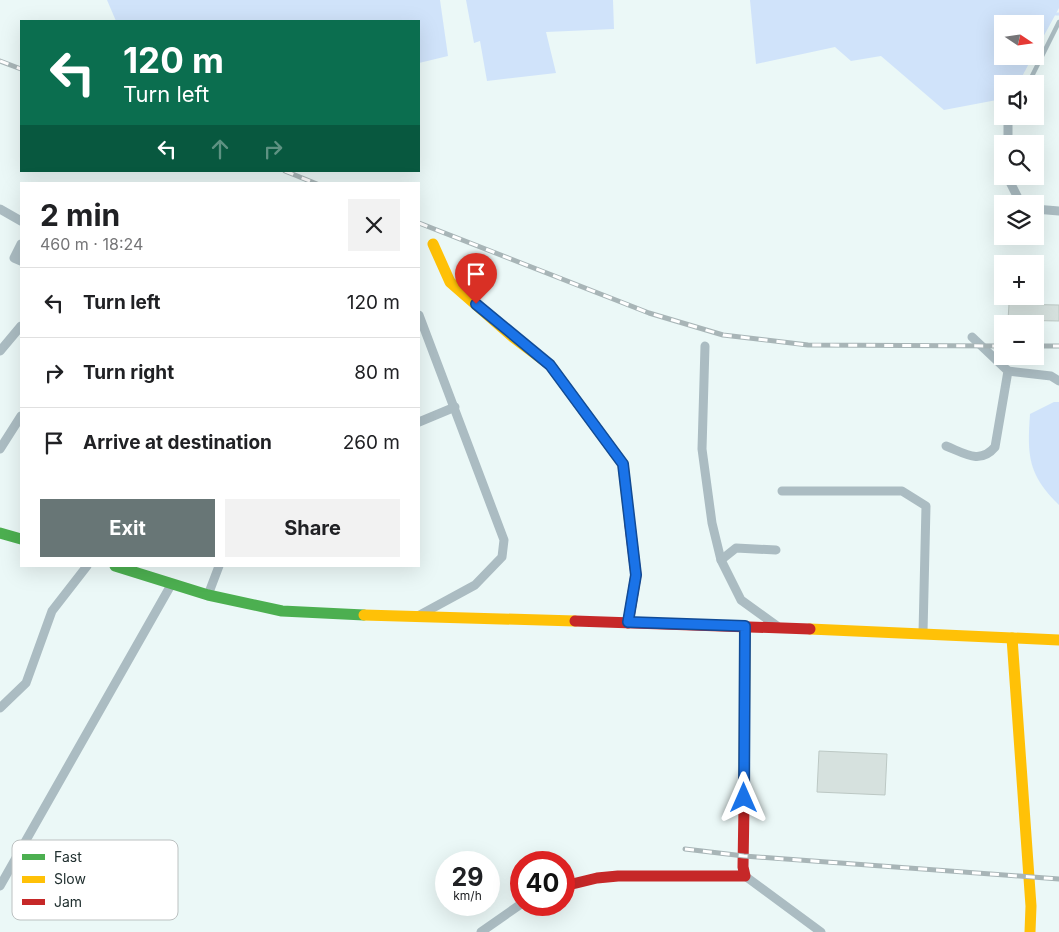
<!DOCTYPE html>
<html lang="en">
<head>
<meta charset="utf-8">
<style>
  :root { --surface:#fff; --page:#f2f2f2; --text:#202124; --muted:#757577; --line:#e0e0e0; --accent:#687676 }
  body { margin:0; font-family:Inter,sans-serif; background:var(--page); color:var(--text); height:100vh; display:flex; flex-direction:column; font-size:19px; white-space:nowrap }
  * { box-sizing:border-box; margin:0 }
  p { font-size:16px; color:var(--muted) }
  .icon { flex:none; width:28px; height:28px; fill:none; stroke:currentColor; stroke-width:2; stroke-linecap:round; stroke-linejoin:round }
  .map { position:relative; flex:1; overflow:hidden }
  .panel { position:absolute; left:20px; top:182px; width:400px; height:385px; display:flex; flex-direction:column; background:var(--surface); border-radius:0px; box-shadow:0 5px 20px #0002 }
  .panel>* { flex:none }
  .banner { position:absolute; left:20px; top:20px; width:400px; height:152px; border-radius:0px; box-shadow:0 5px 20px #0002; background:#0b6e4f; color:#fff; overflow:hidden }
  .needle { width:32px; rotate:103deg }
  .tools { position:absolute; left:994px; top:15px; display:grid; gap:10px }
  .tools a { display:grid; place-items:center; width:50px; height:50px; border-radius:0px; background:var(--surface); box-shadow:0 5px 20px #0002; font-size:25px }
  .speed { position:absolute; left:435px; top:851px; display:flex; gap:10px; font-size:25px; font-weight:700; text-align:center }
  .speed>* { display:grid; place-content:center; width:65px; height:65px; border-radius:50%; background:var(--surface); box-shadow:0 5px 20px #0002; line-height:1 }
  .speed small { font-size:12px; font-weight:400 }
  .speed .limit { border:8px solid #d22; background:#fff; color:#111 }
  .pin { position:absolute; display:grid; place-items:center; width:42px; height:42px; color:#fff; margin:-51px -21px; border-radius:50% 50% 50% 0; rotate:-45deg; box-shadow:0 0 5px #0007 }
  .pin .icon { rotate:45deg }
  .me { position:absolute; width:55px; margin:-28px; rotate:0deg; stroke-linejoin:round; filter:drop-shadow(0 0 4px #0008) }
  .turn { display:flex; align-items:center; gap:18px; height:105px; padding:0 20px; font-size:22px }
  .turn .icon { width:65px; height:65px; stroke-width:2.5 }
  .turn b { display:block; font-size:35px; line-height:42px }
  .lanes { display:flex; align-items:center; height:48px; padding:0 20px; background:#0003; justify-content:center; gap:25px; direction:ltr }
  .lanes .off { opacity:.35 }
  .round { display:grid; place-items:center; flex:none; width:52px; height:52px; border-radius:0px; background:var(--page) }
  .headline { display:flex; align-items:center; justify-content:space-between; height:85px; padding:0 20px }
  h1 { font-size:30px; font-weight:700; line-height:38px }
  .primary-button { display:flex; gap:10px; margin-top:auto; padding:10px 20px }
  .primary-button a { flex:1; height:58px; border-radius:0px; background:var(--accent); color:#fff; font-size:20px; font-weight:700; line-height:58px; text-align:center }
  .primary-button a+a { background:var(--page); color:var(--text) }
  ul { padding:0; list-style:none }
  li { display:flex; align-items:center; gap:15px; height:70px; padding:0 20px; border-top:1px solid var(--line) }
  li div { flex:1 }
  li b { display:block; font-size:19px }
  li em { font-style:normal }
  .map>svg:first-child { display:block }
  .water { fill:#d0e3fa }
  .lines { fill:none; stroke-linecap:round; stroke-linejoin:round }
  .stream { stroke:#d0e3fa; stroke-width:3 }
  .building { fill:#d6e1de; stroke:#bcc8c4 }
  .lane { stroke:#abbcc2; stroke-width:4.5 }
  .street { stroke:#abbcc2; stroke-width:9 }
  .fast { stroke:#4caf50; stroke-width:11 }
  .slow { stroke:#ffc107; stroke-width:11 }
  .jam { stroke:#c62828; stroke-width:11 }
  .rail-casing { stroke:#a8b5b7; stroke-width:5 }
  .rail { stroke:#fff; stroke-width:3; stroke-dasharray:9; stroke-linecap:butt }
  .route-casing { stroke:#114b97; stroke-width:12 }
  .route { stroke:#1a73e8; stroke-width:9 }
  .key { fill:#fff; stroke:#bcc1c1; stroke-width:1 }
  .key-label { font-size:14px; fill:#213030 }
</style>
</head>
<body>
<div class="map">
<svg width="1059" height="932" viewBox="0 0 1059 932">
  <rect width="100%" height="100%" fill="#ebf8f7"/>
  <g class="water">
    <path d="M 107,0 L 440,0 L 448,56 L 419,63 L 419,21 L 116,21 Z"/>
    <path d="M 466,0 L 613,0 L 614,29 L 546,32 L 556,73 L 487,81 L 480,41 L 474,43 Z"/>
    <path d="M 750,0 L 1059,0 L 1059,8 L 1035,52 L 1035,24 L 1002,24 L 1002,56 L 1033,56 L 1018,84 L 1002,84 L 1002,99 L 944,110 L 881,56 L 851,61 L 835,47 L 756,64 Z"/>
    <path d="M 1054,402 L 1059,402 L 1059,505 C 1028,475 1027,456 1030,414 Z"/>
  </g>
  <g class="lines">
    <path class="stream" d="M 1056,14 L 1059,14"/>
  </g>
  <g class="building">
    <path d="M 1009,304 L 1059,305 L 1059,321 L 1008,320 Z"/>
    <path d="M 819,751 L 887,754 L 885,795 L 817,792 Z"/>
  </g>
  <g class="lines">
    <g class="lane">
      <path d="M 1028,84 L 1059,22"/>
      <path d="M 1008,125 L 1012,116"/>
    </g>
    <g class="street">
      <path d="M 1008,144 L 1008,125"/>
      <path d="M 1007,176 L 1021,204"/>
      <path d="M 0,209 L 21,221"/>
      <path d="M 1035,209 L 1059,211"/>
      <path d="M 21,244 L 14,258 L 21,261"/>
      <path d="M 705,346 L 702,449 L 712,523 L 721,560 L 741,600 L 777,626"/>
      <path d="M 0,351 L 21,326"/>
      <path d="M 1008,371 L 1051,376 L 1059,381"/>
      <path d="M 419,422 L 455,407"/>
      <path d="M 946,446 C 964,453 980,465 995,447 L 1008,371 L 972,337"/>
      <path d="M 0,449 L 21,416"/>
      <path d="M 782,491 L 902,491 L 926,506 L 923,633"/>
      <path d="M 721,560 L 736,548 L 776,550"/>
      <path d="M 208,595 L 219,566"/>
      <path d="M 418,616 L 475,585 L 502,557 L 504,540 L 419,315"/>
      <path d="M 0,708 L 26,683 L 52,611 L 87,566"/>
      <path d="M 745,876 L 821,932"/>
      <path d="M 0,886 L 171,585"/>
      <path d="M 481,932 L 521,904"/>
    </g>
    <g class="fast">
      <path d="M 0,533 L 21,539"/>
      <path d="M 115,566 L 208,595 L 282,611 L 364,615"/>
    </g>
    <g class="slow">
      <path d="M 433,244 L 450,282 L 513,337 L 550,365 L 623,464 L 630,525"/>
      <path d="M 364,615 L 575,621"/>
      <path d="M 810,629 L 1059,640"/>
      <path d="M 1012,638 L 1031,906 L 1030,932"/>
      <path d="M 744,805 L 745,626"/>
    </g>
    <g class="jam">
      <path d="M 575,621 L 810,629"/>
      <path d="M 628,623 L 636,575 L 630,525"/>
      <path d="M 564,886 L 597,878 L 618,876 L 745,876 L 743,867 L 744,805"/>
    </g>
    <g class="rail-casing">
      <g id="rail">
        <path d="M 0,61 L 21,69"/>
        <path d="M 285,171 L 317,184"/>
        <path d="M 419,223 L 649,313 L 723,335 L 808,345 L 1002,346"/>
        <path d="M 1035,346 L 1059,346"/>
        <path d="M 685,849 L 744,856 L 1059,879"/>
      </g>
    </g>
    <use href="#rail" class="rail"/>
  </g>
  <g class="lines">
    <g class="route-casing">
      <path id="route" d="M 476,304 L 550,365 L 623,464 L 636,575 L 628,622 L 745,626 L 744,798"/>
    </g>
    <use href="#route" class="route"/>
  </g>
  <rect x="12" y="840" width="166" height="80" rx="8" class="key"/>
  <rect x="22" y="854" width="23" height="6" fill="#4caf50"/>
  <rect x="22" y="876" width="23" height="7" fill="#ffc107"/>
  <rect x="22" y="899" width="23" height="6" fill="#c62828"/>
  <g class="key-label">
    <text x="54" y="862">Fast</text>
    <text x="54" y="884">Slow</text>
    <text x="54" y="907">Jam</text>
  </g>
</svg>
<div class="tools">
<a><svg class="needle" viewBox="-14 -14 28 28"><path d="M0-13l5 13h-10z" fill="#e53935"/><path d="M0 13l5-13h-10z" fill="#757577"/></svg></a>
<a><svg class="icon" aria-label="sound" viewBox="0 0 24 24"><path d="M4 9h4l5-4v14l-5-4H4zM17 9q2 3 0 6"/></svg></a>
<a><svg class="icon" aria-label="search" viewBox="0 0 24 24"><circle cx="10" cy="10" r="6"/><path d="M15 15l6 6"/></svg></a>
<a><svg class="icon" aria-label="layers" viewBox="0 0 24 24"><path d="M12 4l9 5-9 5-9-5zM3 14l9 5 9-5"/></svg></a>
<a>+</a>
<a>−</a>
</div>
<div class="speed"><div>29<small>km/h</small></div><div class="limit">40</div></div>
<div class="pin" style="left:476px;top:304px;background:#d93025"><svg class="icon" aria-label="arrive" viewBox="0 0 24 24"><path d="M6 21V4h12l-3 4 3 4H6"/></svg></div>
<svg class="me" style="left:744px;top:798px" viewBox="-20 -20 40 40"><path d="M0-17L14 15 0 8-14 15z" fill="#1a73e8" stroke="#fff" stroke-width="4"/></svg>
<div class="banner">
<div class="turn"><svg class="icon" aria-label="left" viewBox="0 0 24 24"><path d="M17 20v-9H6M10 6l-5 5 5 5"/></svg><div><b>120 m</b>Turn left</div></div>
<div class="lanes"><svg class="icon" aria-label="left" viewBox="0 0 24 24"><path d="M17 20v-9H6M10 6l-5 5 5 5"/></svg><svg class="icon off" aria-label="ahead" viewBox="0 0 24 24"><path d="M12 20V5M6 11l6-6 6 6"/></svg><svg class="icon off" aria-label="right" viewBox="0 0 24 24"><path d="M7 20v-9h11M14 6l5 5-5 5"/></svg></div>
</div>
<section class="panel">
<div class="headline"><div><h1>2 min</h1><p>460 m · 18:24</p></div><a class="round"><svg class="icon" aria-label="close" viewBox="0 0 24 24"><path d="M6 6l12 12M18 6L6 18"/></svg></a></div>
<ul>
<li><svg class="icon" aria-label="left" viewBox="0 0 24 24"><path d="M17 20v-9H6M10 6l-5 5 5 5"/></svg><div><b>Turn left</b></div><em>120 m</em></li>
<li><svg class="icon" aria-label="right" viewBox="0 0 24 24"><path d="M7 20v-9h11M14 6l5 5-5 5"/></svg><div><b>Turn right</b></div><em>80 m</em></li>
<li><svg class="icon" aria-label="arrive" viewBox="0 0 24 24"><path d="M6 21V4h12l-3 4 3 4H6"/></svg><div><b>Arrive at destination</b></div><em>260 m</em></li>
</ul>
<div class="primary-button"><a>Exit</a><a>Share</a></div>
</section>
</div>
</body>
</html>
